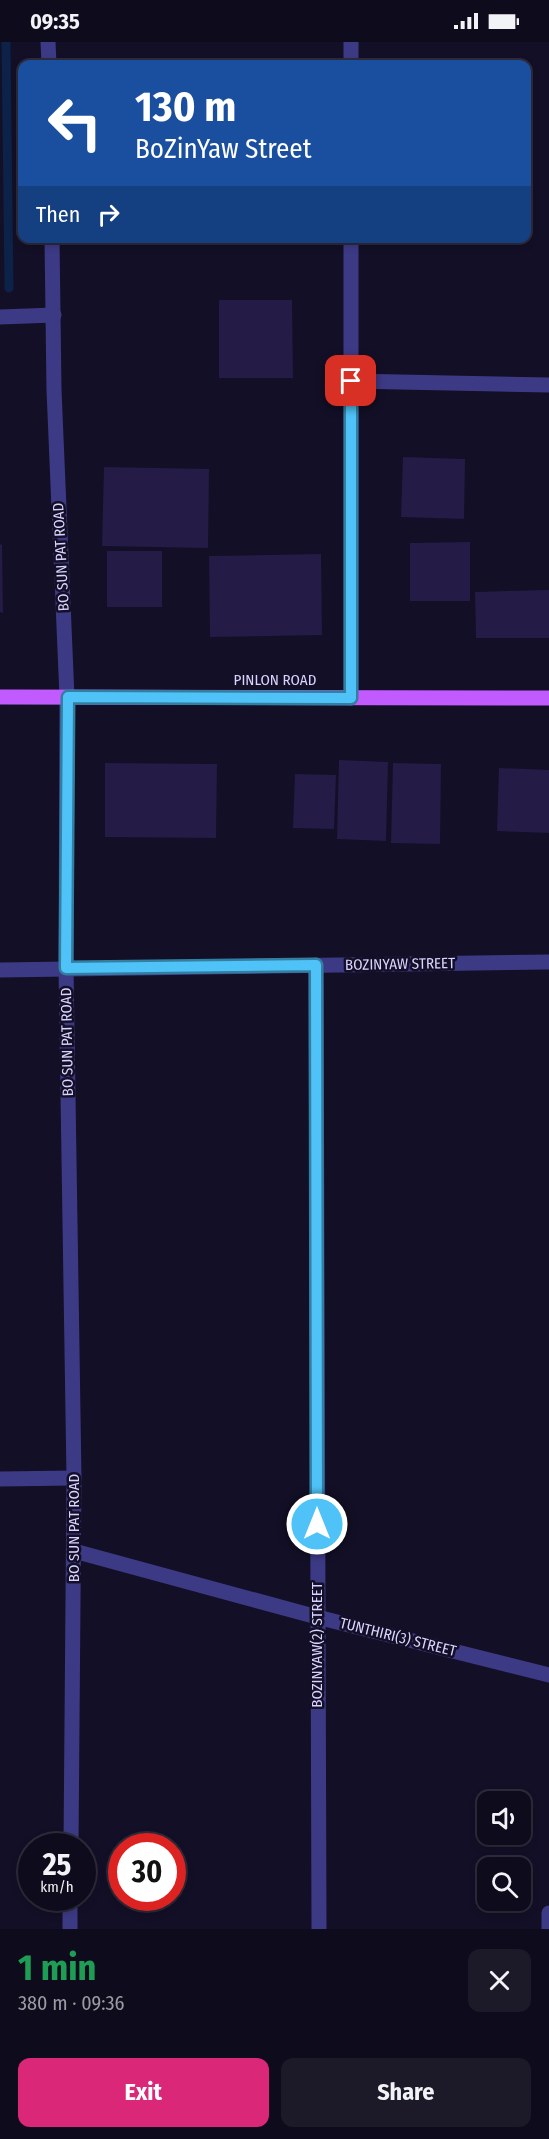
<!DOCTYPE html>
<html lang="en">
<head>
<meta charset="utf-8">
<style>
  :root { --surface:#0e0b1c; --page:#1c1929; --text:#f1f3f6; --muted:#9b9ba3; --line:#2e2b3b; --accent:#db2777 }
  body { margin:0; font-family:"Fira Sans Condensed",sans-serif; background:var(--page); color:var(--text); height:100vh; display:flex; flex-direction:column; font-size:22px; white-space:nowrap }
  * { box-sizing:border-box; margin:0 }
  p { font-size:20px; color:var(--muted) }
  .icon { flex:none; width:33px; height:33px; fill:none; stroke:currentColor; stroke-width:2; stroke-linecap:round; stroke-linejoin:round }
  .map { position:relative; height:1887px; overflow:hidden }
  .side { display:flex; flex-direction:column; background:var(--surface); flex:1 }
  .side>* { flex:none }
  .top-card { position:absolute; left:18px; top:18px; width:513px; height:183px; border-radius:12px; box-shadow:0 3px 9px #0003,0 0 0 2px var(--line); background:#1a4fa0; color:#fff; overflow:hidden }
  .buttons { position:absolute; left:477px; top:1749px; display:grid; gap:12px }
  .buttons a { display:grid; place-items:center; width:54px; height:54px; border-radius:12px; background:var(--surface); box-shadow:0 3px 9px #0003,0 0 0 2px var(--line); font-size:30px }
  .speed { position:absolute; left:18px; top:1791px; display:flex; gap:12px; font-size:30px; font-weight:700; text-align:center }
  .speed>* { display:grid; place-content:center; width:78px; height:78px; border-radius:50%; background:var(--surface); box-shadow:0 3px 9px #0003,0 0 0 2px var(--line); line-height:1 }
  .speed small { font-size:15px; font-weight:400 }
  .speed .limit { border:9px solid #d22; background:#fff; color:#111 }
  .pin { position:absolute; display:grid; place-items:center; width:51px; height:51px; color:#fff; margin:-26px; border-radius:12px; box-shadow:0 3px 9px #0006 }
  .me { position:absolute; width:66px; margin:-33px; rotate:0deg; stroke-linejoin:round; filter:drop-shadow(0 0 4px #0008) }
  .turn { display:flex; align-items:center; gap:21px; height:126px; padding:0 18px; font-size:27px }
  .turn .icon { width:78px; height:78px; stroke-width:2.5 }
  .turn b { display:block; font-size:42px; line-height:51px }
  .then { display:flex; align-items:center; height:57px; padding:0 18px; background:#0003; gap:12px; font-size:22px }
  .round { display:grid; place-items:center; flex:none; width:63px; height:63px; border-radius:12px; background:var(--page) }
  .head { display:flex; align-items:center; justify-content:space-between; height:102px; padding:0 18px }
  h1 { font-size:36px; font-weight:700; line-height:45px; color:#1e9e55 }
  .cta { display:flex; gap:12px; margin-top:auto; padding:12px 18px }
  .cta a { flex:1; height:69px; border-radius:12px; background:var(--accent); color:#fff; font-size:24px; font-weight:700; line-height:69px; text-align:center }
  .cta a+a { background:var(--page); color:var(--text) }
  .status { display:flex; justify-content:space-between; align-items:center; height:42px; padding:0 30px; background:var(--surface); direction:ltr }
  .status svg { height:16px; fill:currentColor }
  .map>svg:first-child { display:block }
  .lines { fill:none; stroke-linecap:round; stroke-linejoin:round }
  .stream { stroke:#0c2248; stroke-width:9 }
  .building { fill:#241b47 }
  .minor { stroke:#3d3a85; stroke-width:15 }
  .tertiary { stroke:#3d3a85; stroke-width:15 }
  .primary { stroke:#c25bff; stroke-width:15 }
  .route-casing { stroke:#337fa1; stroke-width:15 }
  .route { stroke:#4fc3f7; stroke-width:10 }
  .labels { text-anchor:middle; stroke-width:5; stroke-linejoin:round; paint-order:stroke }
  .street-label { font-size:15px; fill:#d9d4ff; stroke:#130f26 }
</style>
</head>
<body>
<div class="status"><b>09:35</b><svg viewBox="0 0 49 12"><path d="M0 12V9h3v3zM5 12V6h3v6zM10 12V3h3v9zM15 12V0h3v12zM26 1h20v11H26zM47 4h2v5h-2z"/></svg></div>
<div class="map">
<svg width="549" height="1887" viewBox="0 0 549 1887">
  <rect width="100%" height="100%" fill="#130f26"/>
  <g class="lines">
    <path class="stream" d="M 6,0 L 9,246"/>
  </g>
  <g class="building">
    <path d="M 219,258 L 292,258 L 293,336 L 219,336 Z"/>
    <path d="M 403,415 L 465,417 L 464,477 L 401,475 Z"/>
    <path d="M 104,425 L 209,427 L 208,506 L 102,504 Z"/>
    <path d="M 470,500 L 470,559 L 410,559 L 410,501 Z"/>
    <path d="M 2,502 L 3,571 L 0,570 L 0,503 Z"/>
    <rect x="107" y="509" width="55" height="56"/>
    <path d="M 321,512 L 322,593 L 210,595 L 209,514 Z"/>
    <path d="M 549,548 L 549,596 L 476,596 L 475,550 Z"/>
    <path d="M 339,718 L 388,720 L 386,799 L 337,797 Z"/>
    <path d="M 105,721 L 217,722 L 216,796 L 105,795 Z"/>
    <path d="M 393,721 L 441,722 L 440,802 L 391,801 Z"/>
    <path d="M 499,726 L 549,728 L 549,791 L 497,789 Z"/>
    <path d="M 295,732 L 336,733 L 334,787 L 293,786 Z"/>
  </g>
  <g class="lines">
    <g class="minor">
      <path d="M 351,0 L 351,22"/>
      <path d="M 351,196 L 351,656"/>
      <path d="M 0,275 L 54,273"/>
      <path d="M 351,339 L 549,343"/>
      <path d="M 316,923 L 319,1887"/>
      <path d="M 0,928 L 549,920"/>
      <path d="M 0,1437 L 74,1436"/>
      <path d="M 74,1509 L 317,1575 L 549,1633"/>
      <path d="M 549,1887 L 549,1871"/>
    </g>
    <g class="tertiary">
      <path d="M 48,0 L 49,22"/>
      <path d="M 52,196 L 54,348 L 67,655 L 66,926 L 74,1436 L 71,1804"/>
      <path d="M 70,1887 L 70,1856"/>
    </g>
    <path class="primary" d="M 0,655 L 549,656"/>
  </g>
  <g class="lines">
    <g class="route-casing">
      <path id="route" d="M 317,1482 L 316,923 L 66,926 L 68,655 L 351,656 L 351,339"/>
    </g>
    <use href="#route" class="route"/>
  </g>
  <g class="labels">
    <g class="street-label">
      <text transform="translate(61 515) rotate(-93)" y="5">BO SUN PAT ROAD</text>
      <text x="275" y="643">PINLON ROAD</text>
      <text transform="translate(400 922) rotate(-1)" y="5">BOZINYAW STREET</text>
      <text transform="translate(67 1000) rotate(-91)" y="5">BO SUN PAT ROAD</text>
      <text transform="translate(74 1486) rotate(-90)" y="5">BO SUN PAT ROAD</text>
      <text transform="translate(398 1595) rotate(14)" y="5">TUNTHIRI(3) STREET</text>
      <text transform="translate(317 1603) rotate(-90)" y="5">BOZINYAW(2) STREET</text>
    </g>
  </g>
</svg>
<div class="buttons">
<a><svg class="icon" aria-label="sound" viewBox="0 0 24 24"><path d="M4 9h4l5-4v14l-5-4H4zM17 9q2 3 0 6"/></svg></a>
<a><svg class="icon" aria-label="search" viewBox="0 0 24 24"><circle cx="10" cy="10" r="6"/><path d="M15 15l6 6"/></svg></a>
</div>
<div class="speed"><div>25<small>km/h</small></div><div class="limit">30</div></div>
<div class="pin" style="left:351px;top:339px;background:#d93025"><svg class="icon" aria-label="arrive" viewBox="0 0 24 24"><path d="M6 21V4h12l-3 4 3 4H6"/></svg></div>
<svg class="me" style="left:317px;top:1482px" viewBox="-20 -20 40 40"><circle r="17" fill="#4fc3f7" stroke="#fff" stroke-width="3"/><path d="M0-11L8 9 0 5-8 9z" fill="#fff"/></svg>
<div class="top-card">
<div class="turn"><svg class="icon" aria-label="left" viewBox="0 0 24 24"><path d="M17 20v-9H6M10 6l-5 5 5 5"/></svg><div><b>130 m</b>BoZinYaw Street</div></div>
<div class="then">Then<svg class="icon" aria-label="right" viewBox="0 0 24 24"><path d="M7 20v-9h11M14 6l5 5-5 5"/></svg></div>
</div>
</div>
<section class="side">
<div class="head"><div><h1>1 min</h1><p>380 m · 09:36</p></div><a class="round"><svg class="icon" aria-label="close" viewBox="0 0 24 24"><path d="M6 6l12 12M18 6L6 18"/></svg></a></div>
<div class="cta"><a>Exit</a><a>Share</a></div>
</section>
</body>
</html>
